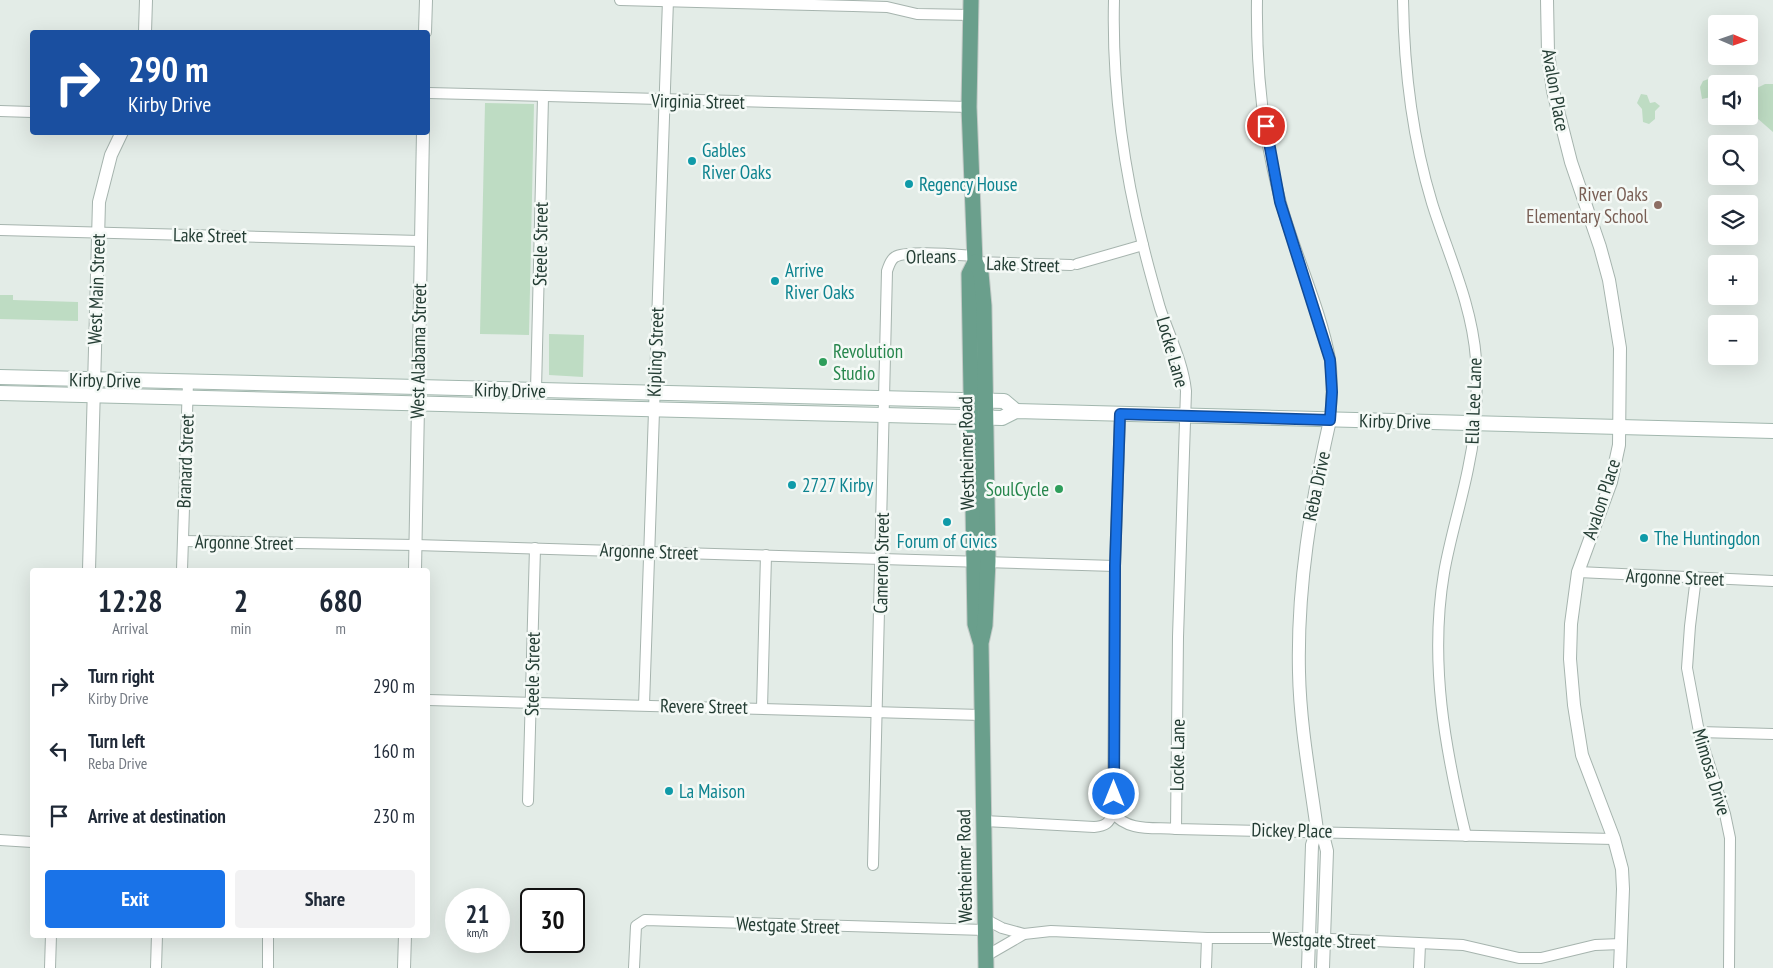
<!DOCTYPE html>
<html lang="en">
<head>
<meta charset="utf-8">
<style>
  :root { --surface:#fff; --page:#f2f2f3; --text:#1f2937; --muted:#747a83; --accent:#1a73e8 }
  body { margin:0; font-family:"PT Sans Narrow",sans-serif; background:var(--page); color:var(--text); height:100vh; display:flex; flex-direction:column; font-size:19px; white-space:nowrap }
  * { box-sizing:border-box; margin:0 }
  p { font-size:16px; color:var(--muted) }
  .icon { flex:none; width:28px; height:28px; fill:none; stroke:currentColor; stroke-width:2; stroke-linecap:round; stroke-linejoin:round }
  .map { position:relative; flex:1; overflow:hidden }
  .details { position:absolute; left:30px; top:568px; width:400px; height:370px; display:flex; flex-direction:column; background:var(--surface); border-radius:5px; box-shadow:0 5px 20px #0002 }
  .details>* { flex:none }
  .hud { position:absolute; left:30px; top:30px; width:400px; height:105px; border-radius:5px; box-shadow:0 5px 20px #0002; background:#1a4fa0; color:#fff; overflow:hidden }
  .needle { width:32px; rotate:92deg }
  .controls { position:absolute; left:1708px; top:15px; display:grid; gap:10px }
  .controls a { display:grid; place-items:center; width:50px; height:50px; border-radius:5px; background:var(--surface); box-shadow:0 5px 20px #0002; font-size:25px }
  .speed { position:absolute; left:445px; top:888px; display:flex; gap:10px; font-size:25px; font-weight:700; text-align:center }
  .speed>* { display:grid; place-content:center; width:65px; height:65px; border-radius:50%; background:var(--surface); box-shadow:0 5px 20px #0002; line-height:1 }
  .speed small { font-size:12px; font-weight:400 }
  .speed .limit { border:2px solid #111; border-radius:8px; background:#fff; color:#111 }
  .pin { position:absolute; display:grid; place-items:center; width:42px; height:42px; color:#fff; margin:-21px; border:2px solid #fff; border-radius:50%; box-shadow:0 1px 5px #0007 }
  .me { position:absolute; width:55px; margin:-28px; rotate:0deg; stroke-linejoin:round; filter:drop-shadow(0 0 4px #0008) }
  .turn { display:flex; align-items:center; gap:18px; height:105px; padding:0 15px; font-size:22px }
  .turn .icon { width:65px; height:65px; stroke-width:2.5 }
  .turn b { display:block; font-size:35px; line-height:42px }
  .eta { display:flex; justify-content:space-evenly; align-items:center; height:85px; text-align:center }
  .eta b { font-size:30px; font-weight:700; line-height:35px }
  .action { display:flex; gap:10px; margin-top:auto; padding:10px 15px }
  .action a { flex:1; height:58px; border-radius:5px; background:var(--accent); color:#fff; font-size:20px; font-weight:700; line-height:58px; text-align:center }
  .action a+a { background:var(--page); color:var(--text) }
  ul { padding:0; list-style:none }
  li { display:flex; align-items:center; gap:15px; height:65px; padding:0 15px }
  li div { flex:1 }
  li b { display:block; font-size:19px }
  li em { font-style:normal }
  .map>svg:first-child { display:block }
  .green { fill:#bedcc3 }
  .lines { fill:none; stroke-linecap:round; stroke-linejoin:round }
  .minor-casing { stroke:#a6b4ae; stroke-width:12 }
  .tertiary-casing { stroke:#a6b4ae; stroke-width:14 }
  .secondary-casing { stroke:#a2b7ae; stroke-width:16 }
  .primary-casing { stroke:#c2c9c6; stroke-width:17 }
  .minor { stroke:#fff; stroke-width:10 }
  .tertiary { stroke:#fff; stroke-width:12 }
  .secondary { stroke:#fff; stroke-width:14 }
  .primary { stroke:#6a9f8c; stroke-width:15 }
  .route-casing { stroke:#114b97; stroke-width:12 }
  .route { stroke:#1a73e8; stroke-width:9 }
  .culture-dot { fill:#0f9aa8; stroke:#f4f9f6; stroke-width:2 }
  .education-dot { fill:#8d6e63; stroke:#f4f9f6; stroke-width:2 }
  .leisure-dot { fill:#2e9e5b; stroke:#f4f9f6; stroke-width:2 }
  .labels { text-anchor:middle; stroke-width:5; stroke-linejoin:round; paint-order:stroke }
  .street-label { font-size:19px; fill:#243d34; stroke:#f4f9f6 }
  .culture-label { font-size:19px; fill:#0d838f; stroke:#f4f9f6; text-anchor:start }
  .education-label { font-size:19px; fill:#785e54; stroke:#f4f9f6; text-anchor:end }
  .leisure-label { font-size:19px; fill:#27864d; stroke:#f4f9f6; text-anchor:start }
</style>
</head>
<body>
<div class="map">
<svg width="1773" height="968" viewBox="0 0 1773 968">
  <rect width="100%" height="100%" fill="#e3ece7"/>
  <g class="green">
    <path d="M 1714,77 L 1717,84 L 1716,96 L 1702,99 L 1700,87 L 1703,81 Z"/>
    <path d="M 1765,84 L 1773,84 L 1773,132 L 1749,111 C 1749,93 1748,92 1765,84 Z"/>
    <path d="M 1641,94 L 1647,95 L 1650,103 L 1655,102 L 1660,106 L 1655,111 L 1655,119 L 1649,124 L 1643,122 L 1642,109 L 1637,103 Z"/>
    <path d="M 485,103 L 534,104 L 529,335 L 480,334 Z"/>
    <path d="M 0,295 L 13,295 L 13,300 L 78,302 L 78,321 L 0,319 Z"/>
    <path d="M 549,334 L 584,335 L 583,377 L 549,375 Z"/>
  </g>
  <g class="lines">
    <g class="minor-casing">
      <g id="minor">
        <path d="M 620,0 L 853,6 L 887,7 L 917,14 L 971,15"/>
        <path d="M 1114,0 C 1112,82 1123,166 1143,245 C 1148,266 1154,287 1160,308 C 1169,335 1183,362 1186,391 L 1178,637 L 1176,829"/>
        <path d="M 1257,0 C 1256,68 1263,138 1281,203 C 1295,254 1321,309 1330,359 C 1333,380 1332,400 1330,420"/>
        <path d="M 1403,0 C 1404,69 1412,137 1432,203 C 1448,254 1472,304 1476,359 C 1478,396 1476,433 1468,469 C 1461,504 1450,538 1444,573 C 1429,662 1445,749 1466,836"/>
        <path d="M 428,93 L 969,107"/>
        <path d="M 0,111 L 32,112"/>
        <path d="M 0,230 L 420,241"/>
        <path d="M 975,262 L 1071,265"/>
        <path d="M 1077,264 L 1143,245"/>
        <path d="M 536,390 L 543,97"/>
        <path d="M 183,541 L 415,545 L 1115,566"/>
        <path d="M 182,570 L 188,382"/>
        <path d="M 1578,572 L 1773,581"/>
        <path d="M 1696,577 L 1690,626 L 1687,668 L 1699,732 L 1725,814 L 1730,838 L 1729,968"/>
        <path d="M 428,700 L 981,715"/>
        <path d="M 644,705 L 668,0"/>
        <path d="M 762,708 L 766,555"/>
        <path d="M 1699,732 L 1773,734"/>
        <path d="M 528,801 L 535,548"/>
        <path d="M 1113,813 C 1128,832 1154,827 1176,829 L 1614,839"/>
        <path d="M 984,821 L 1094,827 C 1106,826 1109,823 1113,813 L 1115,566 L 1120,415"/>
        <path d="M 0,840 L 32,842"/>
        <path d="M 873,865 L 887,271 C 889,266 890,260 895,257 C 906,250 959,255 975,256"/>
        <path d="M 985,919 L 1002,928 L 1024,934"/>
        <path d="M 986,956 L 1024,934 L 1051,931 L 1207,938 L 1309,938 L 1463,945 L 1519,958 L 1541,958 L 1595,945 L 1621,944"/>
        <path d="M 50,968 L 51,935"/>
        <path d="M 156,968 L 157,935"/>
        <path d="M 268,968 L 268,935"/>
        <path d="M 634,968 L 636,926 L 645,920 L 985,930"/>
        <path d="M 1206,968 L 1207,938"/>
        <path d="M 1419,968 L 1420,944"/>
      </g>
    </g>
    <g class="tertiary-casing">
      <g id="tertiary">
        <path d="M 1547,0 L 1548,52 L 1553,91 L 1571,162 L 1600,247 L 1609,280 L 1620,348 L 1619,445 L 1611,482 L 1578,572 L 1571,624 L 1570,659 L 1574,705 L 1582,755 L 1614,839 L 1622,869 L 1623,889 L 1620,968"/>
        <path d="M 145,32 L 146,0"/>
        <path d="M 425,32 L 426,0"/>
        <path d="M 89,570 L 99,202 L 111,155 L 122,132"/>
        <path d="M 415,570 L 423,132"/>
        <path d="M 1317,830 L 1324,839 L 1327,851 L 1323,968"/>
        <path d="M 404,968 L 405,935"/>
        <path d="M 1308,968 L 1312,845 L 1317,830 C 1310,778 1300,725 1299,672 C 1297,586 1311,504 1330,420"/>
      </g>
    </g>
    <g class="secondary-casing">
      <g id="secondary">
        <path d="M 0,377 L 1004,401 L 1016,411"/>
        <path d="M 0,393 L 965,417 L 1002,418 L 1016,411 L 1773,431"/>
      </g>
    </g>
    <g class="primary-casing">
      <g id="primary">
        <path d="M 971,0 L 969,107 L 975,262 L 969,274 L 975,624 L 980,641"/>
        <path d="M 975,262 L 981,273 L 984,306 L 988,561 L 985,625 L 981,643 L 986,968"/>
      </g>
    </g>
    <use href="#minor" class="minor"/>
    <use href="#tertiary" class="tertiary"/>
    <use href="#secondary" class="secondary"/>
    <use href="#primary" class="primary"/>
  </g>
  <g class="lines">
    <g class="route-casing">
      <path id="route" d="M 1114,794 L 1115,566 L 1120,414 L 1330,420 L 1332,392 L 1330,360 L 1280,202 L 1266,126"/>
    </g>
    <use href="#route" class="route"/>
  </g>
  <g class="culture-dot">
    <circle cx="692" cy="161" r="5"/>
    <circle cx="909" cy="184" r="5"/>
    <circle cx="775" cy="281" r="5"/>
    <circle cx="792" cy="485" r="5"/>
    <circle cx="947" cy="522" r="5"/>
    <circle cx="1644" cy="538" r="5"/>
    <circle cx="669" cy="791" r="5"/>
  </g>
  <circle class="education-dot" cx="1658" cy="205" r="5"/>
  <g class="leisure-dot">
    <circle cx="823" cy="362" r="5"/>
    <circle cx="1059" cy="489" r="5"/>
  </g>
  <g class="labels">
    <g class="street-label">
      <text transform="translate(1556 90) rotate(80)" y="7">Avalon Place</text>
      <text transform="translate(698 101) rotate(1)" y="7">Virginia Street</text>
      <text transform="translate(210 235) rotate(1)" y="7">Lake Street</text>
      <text transform="translate(540 244) rotate(-89)" y="7">Steele Street</text>
      <text transform="translate(931 256) rotate(-1)" y="7">Orleans</text>
      <text transform="translate(1023 264) rotate(2)" y="7">Lake Street</text>
      <text transform="translate(96 289) rotate(-88)" y="7">West Main Street</text>
      <text transform="translate(418 351) rotate(-89)" y="7">West Alabama Street</text>
      <text transform="translate(655 352) rotate(-88)" y="7">Kipling Street</text>
      <text transform="translate(1173 352) rotate(74)" y="7">Locke Lane</text>
      <text transform="translate(105 380) rotate(1)" y="7">Kirby Drive</text>
      <text transform="translate(510 390) rotate(1)" y="7">Kirby Drive</text>
      <text transform="translate(1473 401) rotate(-88)" y="7">Ella Lee Lane</text>
      <text transform="translate(1395 421) rotate(1)" y="7">Kirby Drive</text>
      <text transform="translate(966 453) rotate(-91)" y="7">Westheimer Road</text>
      <text transform="translate(185 461) rotate(-88)" y="7">Branard Street</text>
      <text transform="translate(1316 486) rotate(-78)" y="7">Reba Drive</text>
      <text transform="translate(1601 499) rotate(-72)" y="7">Avalon Place</text>
      <text transform="translate(244 542) rotate(1)" y="7">Argonne Street</text>
      <text transform="translate(649 551) rotate(2)" y="7">Argonne Street</text>
      <text transform="translate(881 563) rotate(-89)" y="7">Cameron Street</text>
      <text transform="translate(1675 577) rotate(2)" y="7">Argonne Street</text>
      <text transform="translate(532 674) rotate(-89)" y="7">Steele Street</text>
      <text transform="translate(704 706) rotate(1)" y="7">Revere Street</text>
      <text transform="translate(1177 755) rotate(-89)" y="7">Locke Lane</text>
      <text transform="translate(1712 772) rotate(73)" y="7">Mimosa Drive</text>
      <text transform="translate(1292 830) rotate(1)" y="7">Dickey Place</text>
      <text transform="translate(964 866) rotate(-91)" y="7">Westheimer Road</text>
      <text transform="translate(788 925) rotate(2)" y="7">Westgate Street</text>
      <text transform="translate(1324 940) rotate(2)" y="7">Westgate Street</text>
    </g>
    <g class="culture-label">
      <text x="702" y="157">Gables<tspan x="702" dy="22">River Oaks</tspan></text>
      <text x="919" y="191">Regency House</text>
      <text x="785" y="277">Arrive<tspan x="785" dy="22">River Oaks</tspan></text>
      <text x="802" y="492">2727 Kirby</text>
      <text x="1654" y="545">The Huntingdon</text>
      <text x="947" y="548" text-anchor="middle">Forum of Civics</text>
      <text x="679" y="798">La Maison</text>
    </g>
    <g class="education-label">
      <text x="1648" y="201">River Oaks<tspan x="1648" dy="22">Elementary School</tspan></text>
    </g>
    <g class="leisure-label">
      <text x="833" y="358">Revolution<tspan x="833" dy="22">Studio</tspan></text>
      <text x="1049" y="496" text-anchor="end">SoulCycle</text>
    </g>
  </g>
</svg>
<div class="controls">
<a><svg class="needle" viewBox="-14 -14 28 28"><path d="M0-13l5 13h-10z" fill="#e53935"/><path d="M0 13l5-13h-10z" fill="#747a83"/></svg></a>
<a><svg class="icon" aria-label="sound" viewBox="0 0 24 24"><path d="M4 9h4l5-4v14l-5-4H4zM17 9q2 3 0 6"/></svg></a>
<a><svg class="icon" aria-label="search" viewBox="0 0 24 24"><circle cx="10" cy="10" r="6"/><path d="M15 15l6 6"/></svg></a>
<a><svg class="icon" aria-label="layers" viewBox="0 0 24 24"><path d="M12 4l9 5-9 5-9-5zM3 14l9 5 9-5"/></svg></a>
<a>+</a>
<a>−</a>
</div>
<div class="speed"><div>21<small>km/h</small></div><div class="limit">30</div></div>
<div class="pin" style="left:1266px;top:126px;background:#d93025"><svg class="icon" aria-label="arrive" viewBox="0 0 24 24"><path d="M6 21V4h12l-3 4 3 4H6"/></svg></div>
<svg class="me" style="left:1114px;top:794px" viewBox="-20 -20 40 40"><circle r="17" fill="#1a73e8" stroke="#fff" stroke-width="3"/><path d="M0-11L8 9 0 5-8 9z" fill="#fff"/></svg>
<div class="hud">
<div class="turn"><svg class="icon" aria-label="right" viewBox="0 0 24 24"><path d="M7 20v-9h11M14 6l5 5-5 5"/></svg><div><b>290 m</b>Kirby Drive</div></div>
</div>
<section class="details">
<div class="eta">
<div><b>12:28</b><p>Arrival</p></div>
<div><b>2</b><p>min</p></div>
<div><b>680</b><p>m</p></div>
</div>
<ul>
<li><svg class="icon" aria-label="right" viewBox="0 0 24 24"><path d="M7 20v-9h11M14 6l5 5-5 5"/></svg><div><b>Turn right</b><p>Kirby Drive</p></div><em>290 m</em></li>
<li><svg class="icon" aria-label="left" viewBox="0 0 24 24"><path d="M17 20v-9H6M10 6l-5 5 5 5"/></svg><div><b>Turn left</b><p>Reba Drive</p></div><em>160 m</em></li>
<li><svg class="icon" aria-label="arrive" viewBox="0 0 24 24"><path d="M6 21V4h12l-3 4 3 4H6"/></svg><div><b>Arrive at destination</b></div><em>230 m</em></li>
</ul>
<div class="action"><a>Exit</a><a>Share</a></div>
</section>
</div>
</body>
</html>
